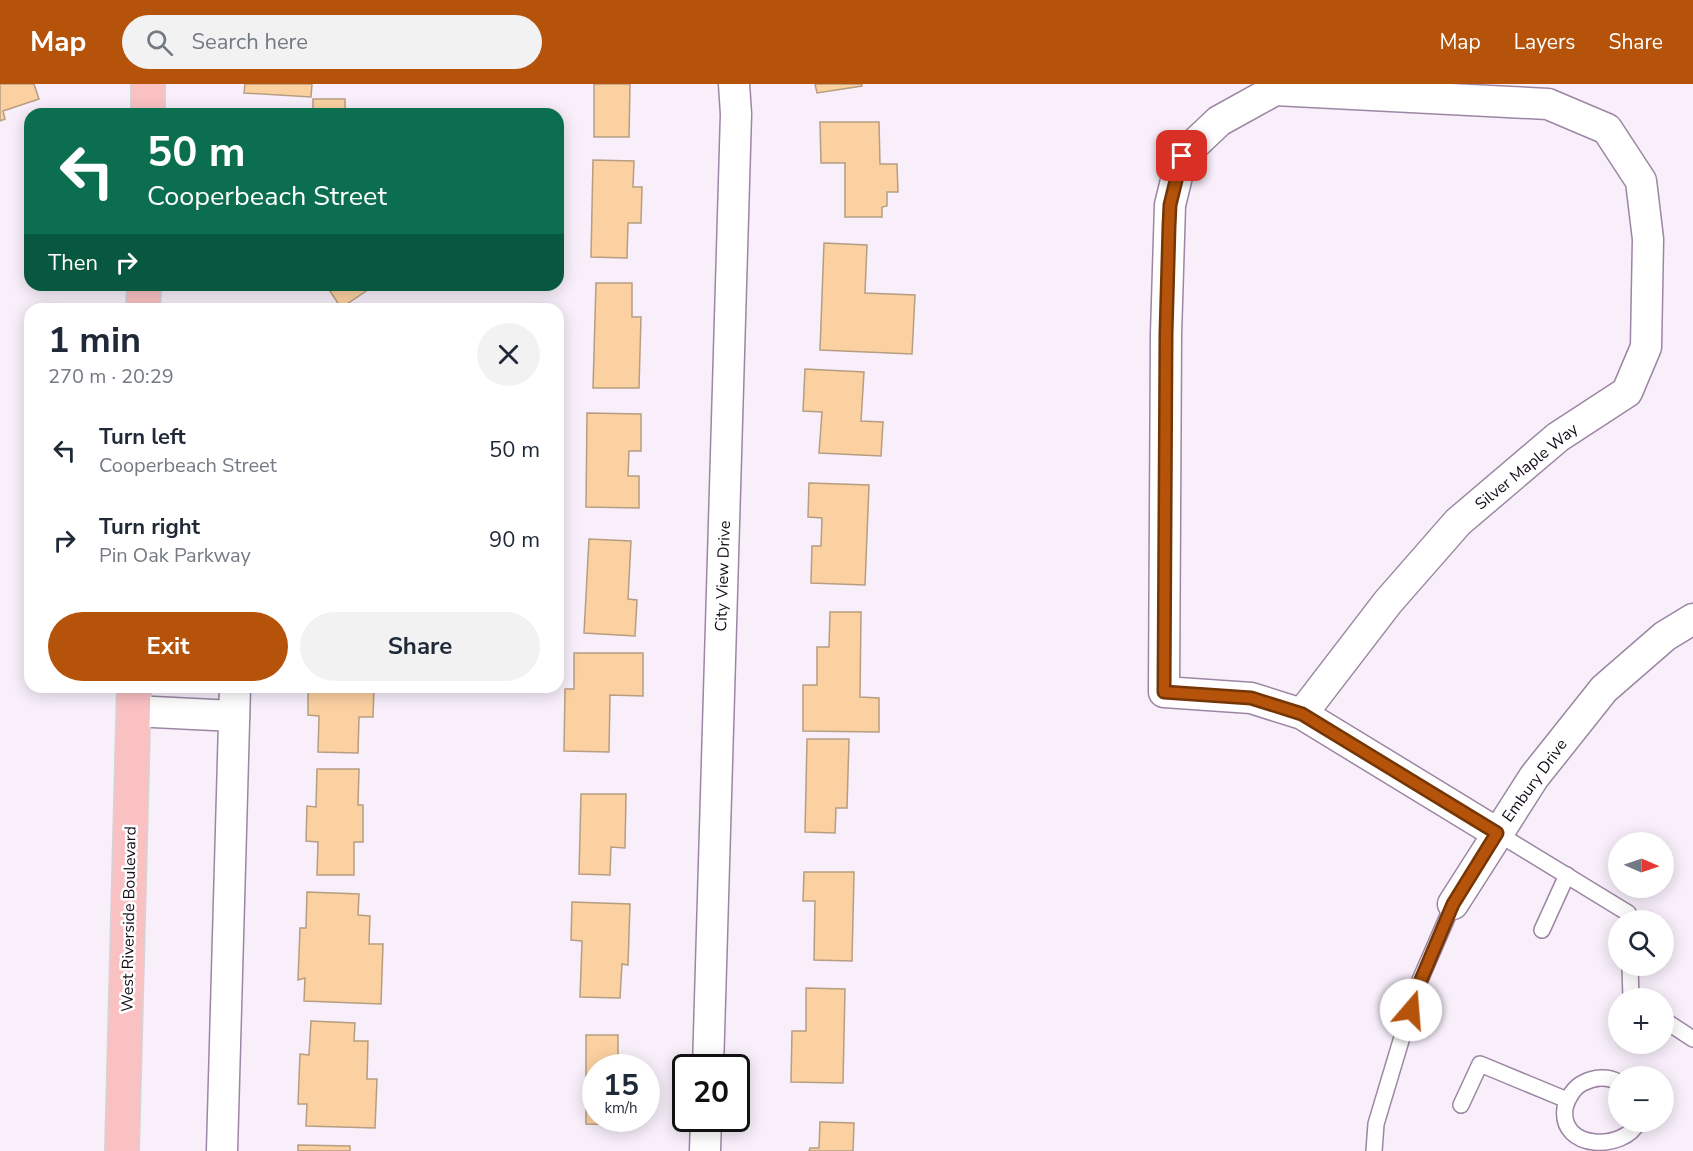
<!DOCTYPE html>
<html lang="en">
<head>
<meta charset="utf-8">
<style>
  :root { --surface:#fff; --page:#f2f2f3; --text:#1f2937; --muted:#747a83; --accent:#b45309 }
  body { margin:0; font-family:"Nunito Sans",sans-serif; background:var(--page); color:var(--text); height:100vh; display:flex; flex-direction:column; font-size:22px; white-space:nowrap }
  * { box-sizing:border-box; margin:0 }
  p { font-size:20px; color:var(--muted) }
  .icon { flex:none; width:33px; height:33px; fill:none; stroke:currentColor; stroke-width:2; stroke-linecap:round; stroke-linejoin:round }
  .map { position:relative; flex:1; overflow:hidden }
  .side { position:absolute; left:24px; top:219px; width:540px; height:390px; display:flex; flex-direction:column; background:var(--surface); border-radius:18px; box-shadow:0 3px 15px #0003 }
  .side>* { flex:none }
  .hud { position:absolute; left:24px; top:24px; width:540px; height:183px; border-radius:18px; box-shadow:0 3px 15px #0003; background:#0b6e4f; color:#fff; overflow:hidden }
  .needle { width:39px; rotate:92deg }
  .fabs { position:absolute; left:1608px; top:748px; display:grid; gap:12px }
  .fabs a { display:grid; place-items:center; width:66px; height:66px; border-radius:50%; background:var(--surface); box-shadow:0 3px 15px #0003; font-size:30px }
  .speed { position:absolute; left:582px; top:970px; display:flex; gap:12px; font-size:30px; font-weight:700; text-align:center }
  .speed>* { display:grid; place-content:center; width:78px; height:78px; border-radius:50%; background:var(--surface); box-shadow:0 3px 15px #0003; line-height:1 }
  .speed small { font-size:15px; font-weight:400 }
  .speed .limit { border:3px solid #111; border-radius:9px; background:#fff; color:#111 }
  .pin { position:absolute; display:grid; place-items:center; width:51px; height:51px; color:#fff; margin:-26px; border-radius:12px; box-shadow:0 3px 9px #0006 }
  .me { position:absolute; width:66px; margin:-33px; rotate:18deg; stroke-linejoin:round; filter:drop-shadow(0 0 4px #0008) }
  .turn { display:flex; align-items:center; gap:21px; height:126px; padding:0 24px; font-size:27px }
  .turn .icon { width:78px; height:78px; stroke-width:2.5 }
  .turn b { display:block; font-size:42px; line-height:51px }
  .then { display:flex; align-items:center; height:57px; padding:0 24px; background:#0003; gap:12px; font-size:22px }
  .round { display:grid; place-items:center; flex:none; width:63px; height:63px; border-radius:32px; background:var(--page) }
  .head { display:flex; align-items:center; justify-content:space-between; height:102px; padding:0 24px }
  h1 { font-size:36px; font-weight:700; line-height:45px }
  .cta { display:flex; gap:12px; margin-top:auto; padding:12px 24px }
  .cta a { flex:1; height:69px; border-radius:36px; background:var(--accent); color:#fff; font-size:24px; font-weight:700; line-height:69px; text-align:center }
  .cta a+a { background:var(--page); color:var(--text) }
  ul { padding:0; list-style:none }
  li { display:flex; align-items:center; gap:18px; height:90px; padding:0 24px }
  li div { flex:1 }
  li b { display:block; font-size:22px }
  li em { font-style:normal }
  header { display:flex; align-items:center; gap:36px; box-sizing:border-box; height:84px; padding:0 30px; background:var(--accent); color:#fff }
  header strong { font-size:28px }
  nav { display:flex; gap:33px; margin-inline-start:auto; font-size:21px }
  .search { width:420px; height:54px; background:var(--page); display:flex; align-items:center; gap:15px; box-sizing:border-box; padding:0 21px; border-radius:33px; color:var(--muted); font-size:22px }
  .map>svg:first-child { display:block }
  .building { fill:#fbd1a1; stroke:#b79d81; stroke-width:1.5 }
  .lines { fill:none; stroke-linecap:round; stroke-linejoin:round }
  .lane-casing { stroke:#9c86a3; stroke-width:18 }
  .street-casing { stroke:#9c86a3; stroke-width:33 }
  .primary-casing { stroke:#d5d3d5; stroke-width:36 }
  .lane { stroke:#fff; stroke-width:15 }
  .street { stroke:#fff; stroke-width:30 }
  .primary { stroke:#fac1c3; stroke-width:33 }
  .route-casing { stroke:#753606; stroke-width:15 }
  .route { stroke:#b45309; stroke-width:10 }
  .labels { text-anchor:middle; stroke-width:5; stroke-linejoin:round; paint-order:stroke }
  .street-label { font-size:16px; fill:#130b16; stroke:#fff }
</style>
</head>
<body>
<header>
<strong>Map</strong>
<div class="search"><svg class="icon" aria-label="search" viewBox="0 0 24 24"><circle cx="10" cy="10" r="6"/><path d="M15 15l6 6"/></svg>Search here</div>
<nav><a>Map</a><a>Layers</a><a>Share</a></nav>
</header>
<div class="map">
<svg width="1693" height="1067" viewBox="0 0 1693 1067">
  <rect width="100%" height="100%" fill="#f8effb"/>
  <g class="building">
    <path d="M 0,0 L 34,0 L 39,15 L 3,27 L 5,35 L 0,37 Z"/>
    <path d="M 245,0 L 312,0 L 311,13 L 244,9 Z"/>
    <path d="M 594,0 L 630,0 L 629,53 L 594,53 Z"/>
    <path d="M 815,0 L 862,0 L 862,2 L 817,9 Z"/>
    <rect x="313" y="15" width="32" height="15"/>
    <path d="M 820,38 L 879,38 L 880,80 L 897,80 L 898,108 L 887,108 L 887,122 L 882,123 L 882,133 L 845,133 L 845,79 L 821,79 Z"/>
    <path d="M 593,76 L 634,77 L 633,103 L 642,103 L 641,139 L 628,139 L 627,174 L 591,173 Z"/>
    <path d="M 824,159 L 867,161 L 865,209 L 915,211 L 912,270 L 820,266 Z"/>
    <path d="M 596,199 L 632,199 L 632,233 L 641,233 L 639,304 L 593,304 Z"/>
    <path d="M 326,201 L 375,201 L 341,224 Z"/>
    <path d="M 805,285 L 864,288 L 861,337 L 883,338 L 881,372 L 819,369 L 822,328 L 803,327 Z"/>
    <path d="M 587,329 L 641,330 L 641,367 L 629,367 L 628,392 L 639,392 L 639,424 L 586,423 Z"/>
    <path d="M 809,399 L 869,401 L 865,501 L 811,499 L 812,462 L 821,462 L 822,434 L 808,433 Z"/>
    <path d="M 589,455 L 631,457 L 628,515 L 637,516 L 635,552 L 584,549 Z"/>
    <path d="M 830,528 L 861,528 L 860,613 L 879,614 L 879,648 L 803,647 L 803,601 L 817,601 L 817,563 L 829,563 Z"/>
    <path d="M 574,569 L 643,569 L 643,612 L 610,611 L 609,668 L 564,667 L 565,605 L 574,605 Z"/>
    <path d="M 308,603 L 374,603 L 373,633 L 359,633 L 358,669 L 318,668 L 319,632 L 308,631 Z"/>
    <path d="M 807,655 L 849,655 L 847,724 L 836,724 L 835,749 L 805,748 Z"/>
    <path d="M 317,685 L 359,685 L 358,721 L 363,721 L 363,758 L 354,758 L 354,791 L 317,791 L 318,758 L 306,757 L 307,722 L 316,723 Z"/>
    <path d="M 581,710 L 626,710 L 625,764 L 611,763 L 610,791 L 579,790 Z"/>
    <path d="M 804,788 L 854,788 L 852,877 L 814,876 L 815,817 L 803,817 Z"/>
    <path d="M 307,808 L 359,810 L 358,831 L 370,832 L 369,860 L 383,860 L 381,920 L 304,917 L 305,894 L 298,896 L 300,844 L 306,844 Z"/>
    <path d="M 572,818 L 630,820 L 628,881 L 622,880 L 620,914 L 580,913 L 582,857 L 571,856 Z"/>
    <path d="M 806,904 L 845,905 L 843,999 L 791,998 L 792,947 L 806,947 Z"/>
    <path d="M 311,937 L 355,939 L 354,957 L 368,957 L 367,995 L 377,995 L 375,1044 L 306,1042 L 307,1020 L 298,1020 L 300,970 L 309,971 Z"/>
    <path d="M 586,951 L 618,951 L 618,984 L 596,984 L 596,1035 L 625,1035 L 625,1041 L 586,1040 Z"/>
    <path d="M 820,1038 L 854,1039 L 853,1067 L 809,1067 L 810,1064 L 819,1064 Z"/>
    <path d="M 298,1061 L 350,1062 L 350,1067 L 298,1067 Z"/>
  </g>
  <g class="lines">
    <g class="lane-casing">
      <g id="lane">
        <path d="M 1497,749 L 1628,829 L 1628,837"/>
        <path d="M 1542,846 L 1567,791"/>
        <path d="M 1630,882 L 1631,915"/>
        <path d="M 1664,936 L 1693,955"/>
        <path d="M 1618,998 C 1608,992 1594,993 1583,999 C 1574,1003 1567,1015 1565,1024 C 1559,1067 1625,1067 1638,1038"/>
        <path d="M 1461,1021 L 1480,980 L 1567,1016"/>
        <path d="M 1374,1067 L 1376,1040 L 1417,903 L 1453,820"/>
      </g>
    </g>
    <g class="street-casing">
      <g id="street">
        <path d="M 133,627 L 234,632"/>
        <path d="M 1302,630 L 1388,518 L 1458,438 L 1558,353 L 1627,308 L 1646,263 L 1648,155 L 1641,97 L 1607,45 L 1548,20 L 1275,6 L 1219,37 L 1182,72 L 1170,121 L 1166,250 L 1164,608 L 1251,614 L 1302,630 L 1497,749"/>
        <path d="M 1453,820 L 1534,693 L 1604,605 L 1665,552 L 1693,535"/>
        <path d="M 708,984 L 736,30 L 734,0"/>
        <path d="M 222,1067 L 235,603"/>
        <path d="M 705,1067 L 706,1035"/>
      </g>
    </g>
    <g class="primary-casing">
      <g id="primary">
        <path d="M 148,30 L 148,0"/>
        <path d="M 143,225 L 144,201"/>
        <path d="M 122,1067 L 134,603"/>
      </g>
    </g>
    <use href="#lane" class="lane"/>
    <use href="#street" class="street"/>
    <use href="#primary" class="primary"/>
  </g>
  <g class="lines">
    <g class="route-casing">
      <path id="route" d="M 1182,72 L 1170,121 L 1169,142 L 1166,250 L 1164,608 L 1251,614 L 1302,630 L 1497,749 L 1453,820 L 1418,903 L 1411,926"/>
    </g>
    <use href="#route" class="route"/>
  </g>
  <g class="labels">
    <g class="street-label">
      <text transform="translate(1526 382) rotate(-39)" y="6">Silver Maple Way</text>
      <text transform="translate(722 492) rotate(-88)" y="6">City View Drive</text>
      <text transform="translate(1534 696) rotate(-54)" y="6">Embury Drive</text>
      <text transform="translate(128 835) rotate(-89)" y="6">West Riverside Boulevard</text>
    </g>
  </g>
</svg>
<div class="fabs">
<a><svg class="needle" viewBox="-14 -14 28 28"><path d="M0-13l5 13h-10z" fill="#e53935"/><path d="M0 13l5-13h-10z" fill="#747a83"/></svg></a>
<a><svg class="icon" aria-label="search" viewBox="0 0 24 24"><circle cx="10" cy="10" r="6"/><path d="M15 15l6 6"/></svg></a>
<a>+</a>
<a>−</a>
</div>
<div class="speed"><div>15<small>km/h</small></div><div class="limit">20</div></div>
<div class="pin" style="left:1182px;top:72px;background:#d93025"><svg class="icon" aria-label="arrive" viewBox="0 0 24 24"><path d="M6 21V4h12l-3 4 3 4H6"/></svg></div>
<svg class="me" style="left:1411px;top:926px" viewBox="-20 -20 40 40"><circle r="19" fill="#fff"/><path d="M0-13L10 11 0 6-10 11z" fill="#b45309"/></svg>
<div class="hud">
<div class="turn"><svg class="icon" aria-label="left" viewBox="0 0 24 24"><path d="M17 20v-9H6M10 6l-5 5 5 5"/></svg><div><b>50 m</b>Cooperbeach Street</div></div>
<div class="then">Then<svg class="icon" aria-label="right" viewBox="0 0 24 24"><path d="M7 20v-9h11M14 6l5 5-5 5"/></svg></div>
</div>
<section class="side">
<div class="head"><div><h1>1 min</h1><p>270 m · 20:29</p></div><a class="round"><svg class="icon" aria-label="close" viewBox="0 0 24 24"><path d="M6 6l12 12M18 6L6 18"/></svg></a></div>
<ul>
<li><svg class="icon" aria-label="left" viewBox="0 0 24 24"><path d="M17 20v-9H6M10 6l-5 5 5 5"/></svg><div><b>Turn left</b><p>Cooperbeach Street</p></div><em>50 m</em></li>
<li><svg class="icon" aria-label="right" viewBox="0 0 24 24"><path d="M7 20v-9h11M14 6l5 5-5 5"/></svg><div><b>Turn right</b><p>Pin Oak Parkway</p></div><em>90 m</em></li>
</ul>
<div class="cta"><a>Exit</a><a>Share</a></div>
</section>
</div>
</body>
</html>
